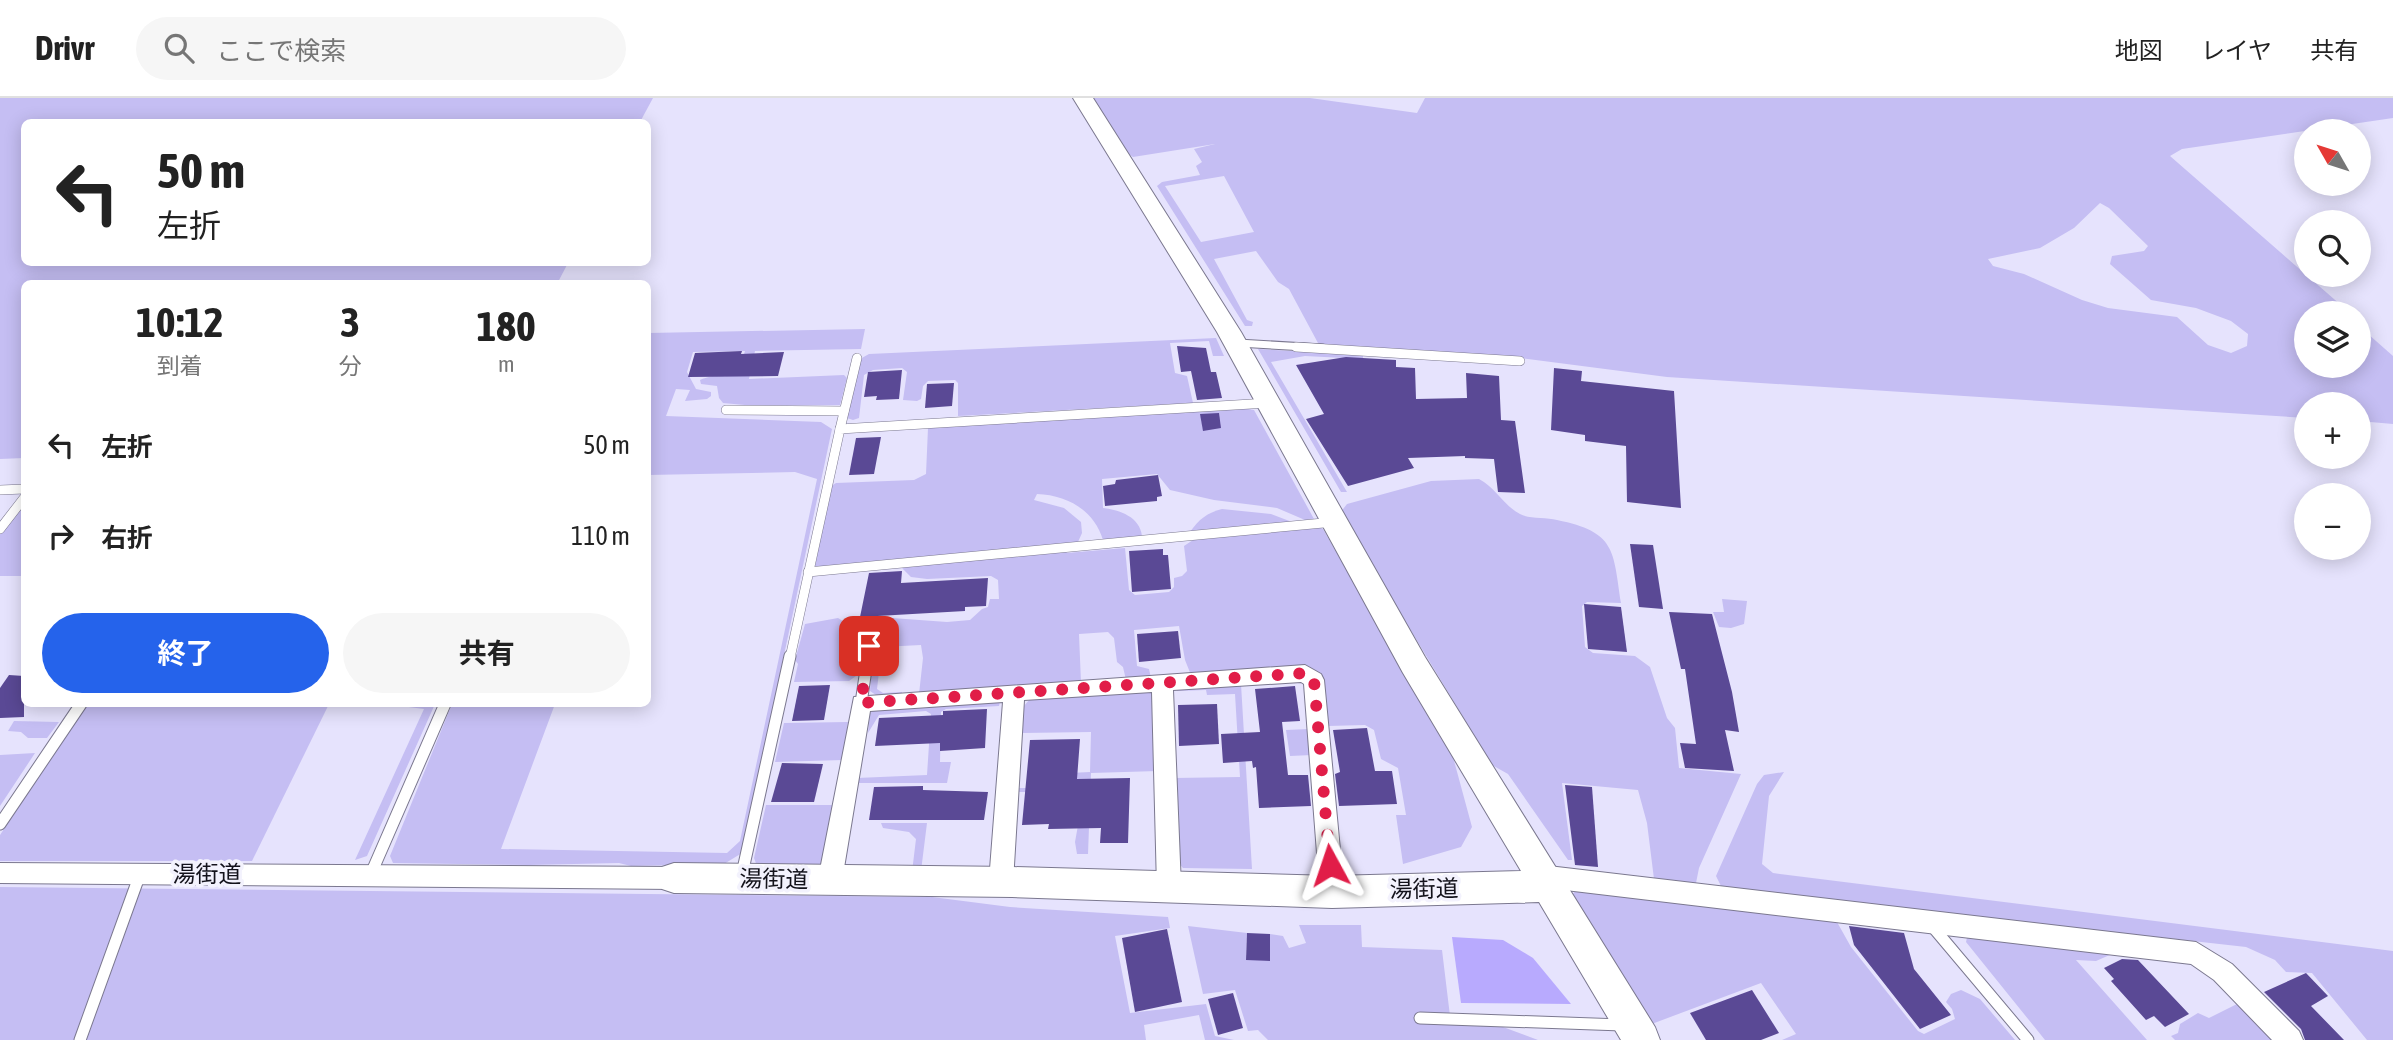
<!DOCTYPE html>
<html lang="ja">
<head>
<meta charset="utf-8">
<style>
  :root { --surface:#fff; --page:#f6f6f6; --text:#222; --muted:#767676; --line:#e0e0e0; --accent:#2563eb }
  body { margin:0; font-family:"Asap Condensed","Noto Sans JP",sans-serif; background:var(--page); color:var(--text); height:100vh; display:flex; flex-direction:column; font-size:26px; white-space:nowrap }
  * { box-sizing:border-box; margin:0 }
  p { font-size:23px; color:var(--muted) }
  .icon { flex:none; width:38px; height:38px; fill:none; stroke:currentColor; stroke-width:2; stroke-linecap:round; stroke-linejoin:round }
  .map { position:relative; flex:1; overflow:hidden }
  .panel { position:absolute; left:21px; top:182px; width:630px; height:427px; display:flex; flex-direction:column; background:var(--surface); border-radius:10px; box-shadow:0 4px 18px #0003 }
  .panel>* { flex:none }
  .top-card { position:absolute; left:21px; top:21px; width:630px; height:147px; border-radius:10px; box-shadow:0 4px 18px #0003; background:#fff; color:var(--text); overflow:hidden }
  .needle { width:46px; rotate:309deg }
  .controls { position:absolute; left:2294px; top:21px; display:grid; gap:14px }
  .controls a { display:grid; place-items:center; width:77px; height:77px; border-radius:50%; background:var(--surface); box-shadow:0 4px 18px #0003; font-size:35px }
  .pin { position:absolute; display:grid; place-items:center; width:60px; height:60px; color:#fff; margin:-30px; border-radius:14px; box-shadow:0 4px 10px #0006 }
  .me { position:absolute; width:77px; margin:-38px; rotate:355deg; stroke-linejoin:round; filter:drop-shadow(0 0 5px #0008) }
  .turn { display:flex; align-items:center; gap:24px; height:147px; padding:0 21px; font-size:32px }
  .turn .icon { width:91px; height:91px; stroke-width:2.5 }
  .turn b { display:block; font-size:49px; line-height:60px }
  .eta { display:flex; justify-content:space-evenly; align-items:center; height:119px; text-align:center }
  .eta b { font-size:42px; font-weight:700; line-height:49px }
  .cta { display:flex; gap:14px; margin-top:auto; padding:14px 21px }
  .cta a { flex:1; height:80px; border-radius:42px; background:var(--accent); color:#fff; font-size:28px; font-weight:700; line-height:80px; text-align:center }
  .cta a+a { background:var(--page); color:var(--text) }
  ul { padding:0; list-style:none }
  li { display:flex; align-items:center; gap:21px; height:91px; padding:0 21px }
  li div { flex:1 }
  li b { display:block; font-size:26px }
  li em { font-style:normal }
  header { display:flex; align-items:center; gap:42px; box-sizing:border-box; height:98px; padding:0 35px; background:var(--surface); border-bottom:2px solid var(--line) }
  header strong { font-size:33px }
  nav { display:flex; gap:38px; margin-inline-start:auto; font-size:24px }
  .search { width:490px; height:63px; background:var(--page); display:flex; align-items:center; gap:18px; box-sizing:border-box; padding:0 24px; border-radius:38px; color:var(--muted); font-size:26px }
  .map>svg:first-child { display:block }
  .green { fill:#c5bef3; fill-rule:evenodd }
  .water { fill:#b8aafe }
  .building { fill:#5a4995 }
  .lines { fill:none; stroke-linecap:round; stroke-linejoin:round }
  .lane-far2-casing { stroke:#7b788f; stroke-width:9 }
  .lane-far1-casing { stroke:#7b788f; stroke-width:10 }
  .lane-casing { stroke:#7b788f; stroke-width:13 }
  .street-casing { stroke:#7b788f; stroke-width:2 }
  .secondary-casing { stroke:#7b788f; stroke-width:2 }
  .lane-far2 { stroke:#fff; stroke-width:7 }
  .lane-far1 { stroke:#fff; stroke-width:9 }
  .lane { stroke:#fff; stroke-width:11 }
  .street { fill:#fff; fill-rule:evenodd }
  .secondary { fill:#fff; fill-rule:evenodd }
  .route { stroke:#e11d48; stroke-width:12; stroke-dasharray:0 21.6 }
  .labels { text-anchor:middle; stroke-width:7; stroke-linejoin:round; paint-order:stroke }
  .near-street-label { font-size:23px; fill:#13121b; stroke:#f3f2fd }
</style>
</head>
<body>
<header>
<strong>Drivr</strong>
<div class="search"><svg class="icon" aria-label="search" viewBox="0 0 24 24"><circle cx="10" cy="10" r="6"/><path d="M15 15l6 6"/></svg>ここで検索</div>
<nav><a>地図</a><a>レイヤ</a><a>共有</a></nav>
</header>
<div class="map">
<svg width="2393" height="942" viewBox="0 0 2393 942">
  <rect width="100%" height="100%" fill="#e6e3fd"/>
  <g class="green">
    <path d="M 0,0 L 653,0 L 640,24 L 24,24 L 24,164 L 568,165 L 557,186 L 24,186 L 24,360 L 0,361 Z"/>
    <path d="M 1089,0 L 1310,0 L 1417,15 L 1425,0 L 2393,0 L 2393,20 L 2182,51 L 2170,58 L 2350,215 L 2306,215 L 2306,268 L 2359,268 L 2359,228 L 2393,258 L 2393,326 L 2359,323 L 2359,306 L 2306,306 L 2306,320 L 1667,279 L 1504,258 L 1325,248 L 1318,245 L 1289,191 L 1278,184 L 1256,153 L 1214,161 L 1247,222 L 1253,224 L 1252,228 L 1245,228 L 1157,88 L 1162,84 L 1200,77 L 1196,68 L 1202,64 L 1194,51 L 1215,46 L 1133,59 L 1124,53 ZM 1224,78 L 1254,134 L 1201,144 L 1165,88 ZM 2100,105 L 2109,110 L 2148,148 L 2144,153 L 2112,158 L 2110,166 L 2151,202 L 2196,210 L 2231,223 L 2248,236 L 2247,248 L 2231,255 L 2208,247 L 2177,219 L 2108,210 L 2082,202 L 2024,176 L 1993,168 L 1988,161 L 2040,150 L 2074,130 Z"/>
    <path d="M 865,231 L 861,251 L 755,253 L 749,281 L 844,277 L 847,280 L 840,307 L 745,307 L 723,305 L 719,300 L 717,288 L 701,286 L 700,282 C 727,270 733,293 745,253 L 693,254 L 687,274 L 696,291 L 711,294 L 711,298 L 707,301 L 685,303 L 690,292 L 676,291 L 666,318 L 821,324 L 832,331 L 742,755 L 724,766 L 631,768 L 619,765 L 529,767 L 393,765 L 390,758 L 452,606 L 555,606 L 501,751 L 727,755 L 740,743 L 817,381 L 795,374 L 648,377 L 648,235 Z"/>
    <path d="M 1216,240 L 1224,258 L 1213,258 L 1209,243 L 1170,245 L 1175,275 L 1187,278 L 1193,305 L 958,318 L 958,285 L 955,282 L 928,283 L 923,288 L 921,301 L 917,303 L 903,302 L 907,274 L 902,270 L 873,272 L 864,277 L 859,320 L 853,322 L 847,320 L 860,261 L 869,256 Z"/>
    <path d="M 1258,251 L 1363,257 L 1363,261 L 1305,258 L 1271,264 L 1347,394 L 1341,394 Z"/>
    <path d="M 1243,310 L 1254,312 L 1314,421 L 1305,422 L 1277,410 L 1214,402 L 1170,392 L 1157,376 L 1102,381 L 1103,410 C 1120,412 1140,419 1142,438 L 1103,442 C 1094,412 1067,397 1037,396 L 1034,402 L 1064,410 L 1081,424 L 1082,435 L 1078,444 L 1061,446 L 1067,455 L 1125,450 L 1129,492 L 1135,497 L 1169,494 L 1174,489 L 1174,480 L 1182,478 L 1187,473 L 1184,448 L 1193,442 L 1319,429 L 1323,431 L 1453,659 L 1472,729 L 1461,749 L 1403,766 L 1396,717 L 1406,717 L 1398,670 L 1381,661 L 1374,632 L 1365,627 L 1328,628 L 1320,580 L 1191,577 L 1185,562 L 1179,528 L 1134,532 L 1137,568 L 1149,571 L 1151,580 L 1126,582 L 1123,569 L 1117,564 L 1114,540 L 1108,534 L 1079,536 L 1081,585 L 919,596 L 923,560 L 921,547 L 882,549 L 877,591 L 883,595 L 902,594 L 902,597 L 879,599 L 870,593 L 874,545 L 892,520 L 947,524 L 970,522 L 982,511 L 988,509 L 990,501 L 999,501 L 998,482 L 991,478 L 927,481 L 911,479 L 896,464 L 819,470 L 815,468 L 831,388 L 836,385 L 914,382 L 926,376 L 928,330 L 932,327 Z"/>
    <path d="M 1479,381 C 1495,389 1503,407 1520,416 C 1529,421 1546,419 1557,422 C 1616,434 1613,452 1621,505 L 1587,504 L 1582,508 L 1585,549 L 1593,555 L 1635,558 L 1650,569 L 1667,620 L 1675,630 L 1679,670 L 1741,676 L 1699,770 L 1696,785 L 1654,781 L 1647,725 L 1638,692 L 1562,685 L 1572,762 L 1568,762 L 1508,676 L 1492,667 L 1340,415 L 1347,406 L 1431,383 Z"/>
    <path d="M 24,395 L 24,478 L 0,478 L 0,425 Z"/>
    <path d="M 1222,411 L 1271,416 L 1292,424 L 1190,434 C 1199,421 1207,415 1222,411 Z"/>
    <path d="M 1722,501 L 1747,503 L 1744,526 L 1731,530 L 1719,529 L 1713,514 L 1724,514 Z"/>
    <path d="M 838,520 L 857,532 L 863,539 L 856,578 L 849,583 L 794,584 L 798,566 L 795,562 L 805,526 Z"/>
    <path d="M 1241,586 L 1252,771 L 1183,770 L 1175,761 L 1174,680 L 1240,679 L 1235,596 L 1207,597 L 1206,592 L 1177,593 L 1177,589 Z"/>
    <path d="M 1151,594 L 1156,598 L 1158,673 L 1091,675 L 1088,756 L 1077,756 L 1075,744 L 1084,694 L 1016,694 L 1017,690 L 1045,690 L 1050,676 L 1090,674 L 1091,634 L 1022,635 L 1023,609 L 1030,601 Z"/>
    <path d="M 1000,604 L 999,608 L 946,611 L 941,614 L 940,664 L 951,664 L 947,685 L 856,685 L 857,680 L 927,677 L 931,616 L 926,613 L 879,617 L 868,635 L 870,615 L 877,610 Z"/>
    <path d="M 86,606 L 329,606 L 252,763 L 0,763 L 0,737 Z"/>
    <path d="M 401,606 L 435,606 L 367,758 L 355,762 L 424,611 L 401,608 Z"/>
    <path d="M 14,623 L 59,624 L 47,640 L 28,640 L 21,634 L 8,633 Z"/>
    <path d="M 848,624 L 843,662 L 775,664 L 784,625 Z"/>
    <path d="M 1309,631 L 1312,657 L 1290,658 L 1286,632 Z"/>
    <path d="M 35,655 L 0,708 L 0,657 Z"/>
    <path d="M 1784,674 L 1769,698 L 1762,766 L 1773,775 L 2393,853 L 2393,942 L 2367,942 L 2312,875 L 2286,874 L 2275,862 L 2246,849 L 1722,790 L 1716,778 L 1757,686 L 1764,677 Z"/>
    <path d="M 766,707 L 833,707 L 822,768 L 757,768 L 754,760 Z"/>
    <path d="M 881,725 L 927,725 L 921,773 L 912,774 L 916,741 L 909,734 L 883,730 Z"/>
    <path d="M 0,789 L 932,799 L 1010,809 L 1168,819 L 1170,830 L 1115,838 L 1130,915 L 1206,906 L 1215,938 L 1234,942 L 1205,942 L 1199,917 L 1144,927 L 1146,942 L 0,942 Z"/>
    <path d="M 1577,791 L 1837,824 L 1851,849 L 1918,933 L 1924,936 L 1955,921 L 1952,911 L 1946,904 L 1951,896 L 1961,892 L 1980,901 L 2015,942 L 1782,942 L 1796,936 L 1761,885 L 1649,927 L 1572,797 Z"/>
    <path d="M 1299,827 L 1361,827 L 1362,849 L 1442,852 L 1450,918 L 1476,919 L 1538,942 L 1268,942 L 1258,932 L 1248,933 L 1235,892 L 1203,896 L 1188,828 L 1247,835 L 1246,861 L 1270,863 L 1270,836 L 1283,838 L 1289,850 L 1306,845 Z"/>
    <path d="M 1968,835 L 2121,852 L 2096,863 L 2076,862 L 2147,942 L 2045,942 L 1966,844 Z"/>
    <path d="M 2239,905 L 2276,942 L 2175,942 L 2171,938 L 2178,935 L 2180,926 L 2198,915 L 2209,920 Z"/>
  </g>
  <path class="water" d="M 1452,839 L 1503,842 L 1533,860 L 1571,906 L 1461,905 Z"/>
  <g class="building">
    <path d="M 1177,248 L 1206,250 L 1211,274 L 1216,274 L 1222,300 L 1197,302 L 1191,273 L 1181,274 Z"/>
    <path d="M 742,253 L 741,256 L 784,254 L 778,278 L 688,279 L 695,255 Z"/>
    <path d="M 1346,259 L 1396,262 L 1396,269 L 1415,270 L 1416,301 L 1467,300 L 1466,275 L 1499,278 L 1501,322 L 1515,323 L 1525,395 L 1498,394 L 1494,361 L 1465,360 L 1465,358 L 1408,360 L 1414,370 L 1348,388 L 1306,321 L 1324,316 L 1296,267 Z"/>
    <path d="M 1554,270 L 1582,273 L 1581,283 L 1674,293 L 1681,410 L 1627,404 L 1626,348 L 1585,343 L 1585,337 L 1551,332 Z"/>
    <path d="M 902,272 L 899,301 L 876,302 L 877,298 L 864,299 L 868,274 Z"/>
    <path d="M 954,285 L 952,308 L 925,310 L 927,286 Z"/>
    <path d="M 1219,315 L 1221,330 L 1203,333 L 1200,316 Z"/>
    <path d="M 881,339 L 874,376 L 849,377 L 856,340 Z"/>
    <path d="M 1158,377 L 1162,398 L 1157,399 L 1157,403 L 1105,408 L 1103,388 L 1115,386 L 1116,382 Z"/>
    <path d="M 1630,446 L 1653,447 L 1663,511 L 1639,509 Z"/>
    <path d="M 1163,451 L 1163,457 L 1168,457 L 1171,491 L 1132,494 L 1129,453 Z"/>
    <path d="M 902,473 L 901,485 L 988,480 L 986,508 L 965,509 L 965,513 L 860,519 L 869,475 Z"/>
    <path d="M 1584,506 L 1621,509 L 1627,554 L 1588,551 Z"/>
    <path d="M 1669,514 L 1712,516 L 1732,594 L 1739,634 L 1725,632 L 1734,673 L 1685,670 L 1680,645 L 1696,646 L 1685,571 L 1681,571 Z"/>
    <path d="M 1178,533 L 1181,560 L 1139,564 L 1137,536 Z"/>
    <path d="M 9,577 L 24,578 L 24,619 L 0,620 L 0,590 Z"/>
    <path d="M 830,587 L 824,622 L 792,623 L 799,588 Z"/>
    <path d="M 1295,588 L 1300,623 L 1282,624 L 1288,677 L 1308,677 L 1311,708 L 1259,710 L 1256,669 L 1253,670 L 1252,663 L 1223,665 L 1221,636 L 1260,634 L 1255,591 Z"/>
    <path d="M 1217,606 L 1219,646 L 1179,648 L 1178,607 Z"/>
    <path d="M 987,611 L 985,650 L 940,653 L 940,645 L 875,648 L 879,620 L 943,617 L 943,613 Z"/>
    <path d="M 1367,630 L 1375,673 L 1392,673 L 1397,706 L 1339,708 L 1335,676 L 1340,674 L 1333,632 Z"/>
    <path d="M 1080,641 L 1077,681 L 1130,680 L 1128,745 L 1100,745 L 1101,730 L 1048,731 L 1049,726 L 1022,727 L 1030,642 Z"/>
    <path d="M 782,665 L 823,666 L 814,704 L 771,704 Z"/>
    <path d="M 1565,687 L 1592,689 L 1598,769 L 1575,767 Z"/>
    <path d="M 923,688 L 923,692 L 988,694 L 984,722 L 869,722 L 874,689 Z"/>
    <path d="M 1849,828 L 1904,835 L 1914,871 L 1951,917 L 1920,931 L 1854,847 Z"/>
    <path d="M 1167,831 L 1182,904 L 1135,914 L 1122,840 Z"/>
    <path d="M 1247,835 L 1270,836 L 1270,863 L 1246,862 Z"/>
    <path d="M 2122,861 L 2138,862 L 2189,916 L 2165,929 L 2154,918 L 2146,922 L 2111,883 L 2114,881 L 2104,870 Z"/>
    <path d="M 2306,875 L 2328,898 L 2311,908 L 2344,942 L 2305,942 L 2301,931 L 2264,894 Z"/>
    <path d="M 1752,892 L 1779,935 L 1761,942 L 1706,942 L 1690,915 Z"/>
    <path d="M 1233,895 L 1243,930 L 1218,937 L 1208,901 Z"/>
  </g>
  <g class="lines">
    <g class="lane-far2-casing">
      <path id="lane-far2" d="M 1238,245 L 1323,250"/>
    </g>
    <g class="lane-far1-casing">
      <g id="lane-far1">
        <path d="M 1296,249 L 1520,263"/>
        <path d="M 726,312 L 844,313"/>
        <path d="M 840,331 L 857,260"/>
        <path d="M 0,392 L 24,391"/>
        <path d="M 0,431 L 24,400"/>
        <path d="M 808,474 L 1334,424"/>
        <path d="M 790,560 L 840,331 L 1268,305"/>
        <path d="M 867,560 L 869,548"/>
      </g>
    </g>
    <g class="lane-casing">
      <g id="lane">
        <path d="M 861,605 L 868,558"/>
        <path d="M 0,726 L 81,606"/>
        <path d="M 742,776 L 790,558"/>
        <path d="M 370,778 L 445,606"/>
        <path d="M 1932,828 L 2028,942"/>
        <path d="M 1420,920 L 1622,927"/>
        <path d="M 80,942 L 140,776"/>
      </g>
    </g>
    <g class="street-casing">
      <g id="street">
        <path d="M 1305,567 L 1321,576 L 1324,582 L 1344,794 L 1340,802 L 1332,805 L 1324,802 L 1320,794 L 1304,586 L 1301,584 L 1173,592 L 1181,789 L 1177,797 L 1169,800 L 1161,797 L 1157,789 L 1152,594 L 1024,602 L 1013,784 L 1009,791 L 1001,795 L 993,791 L 989,784 L 1003,604 L 870,613 L 842,782 L 838,789 L 830,793 L 822,789 L 818,782 L 854,599 Z"/>
        <path d="M 0,765 L 674,769 L 682,773 L 686,780 L 682,787 L 674,791 L 0,785 Z"/>
        <path d="M 1540,767 L 2196,844 L 2232,866 L 2299,933 L 2303,942 L 2272,942 L 2214,882 L 2191,866 L 1540,789 L 1532,785 L 1528,778 L 1532,771 Z"/>
      </g>
    </g>
    <g class="secondary-casing">
      <path id="secondary" d="M 1073,0 L 1093,0 L 1241,234 L 1425,559 L 1655,929 L 1660,942 L 1621,942 L 1539,804 L 1332,810 L 1012,799 L 674,795 L 662,791 L 657,780 L 662,769 L 674,765 L 1012,769 L 1332,778 L 1521,773 L 1403,575 L 1217,234 Z"/>
    </g>
    <use href="#lane-far2" class="lane-far2"/>
    <use href="#lane-far1" class="lane-far1"/>
    <use href="#lane" class="lane"/>
    <use href="#street" class="street"/>
    <use href="#secondary" class="secondary"/>
  </g>
  <g class="lines">
    <path class="route" d="M 869,548 L 861,605 L 1306,575 L 1314,582 L 1330,767"/>
  </g>
  <g class="labels">
    <g class="near-street-label">
      <text x="207" y="784">湯街道</text>
      <text transform="translate(774 781) rotate(1)" y="8">湯街道</text>
      <text transform="translate(1424 791) rotate(-1)" y="8">湯街道</text>
    </g>
  </g>
</svg>
<div class="controls">
<a><svg class="needle" viewBox="-14 -14 28 28"><path d="M0-13l5 13h-10z" fill="#e53935"/><path d="M0 13l5-13h-10z" fill="#767676"/></svg></a>
<a><svg class="icon" aria-label="search" viewBox="0 0 24 24"><circle cx="10" cy="10" r="6"/><path d="M15 15l6 6"/></svg></a>
<a><svg class="icon" aria-label="layers" viewBox="0 0 24 24"><path d="M12 4l9 5-9 5-9-5zM3 14l9 5 9-5"/></svg></a>
<a>+</a>
<a>−</a>
</div>
<div class="pin" style="left:869px;top:548px;background:#d93025"><svg class="icon" aria-label="arrive" viewBox="0 0 24 24"><path d="M6 21V4h12l-3 4 3 4H6"/></svg></div>
<svg class="me" style="left:1330px;top:767px" viewBox="-20 -20 40 40"><path d="M0-17L14 15 0 8-14 15z" fill="#e11d48" stroke="#fff" stroke-width="4"/></svg>
<div class="top-card">
<div class="turn"><svg class="icon" aria-label="left" viewBox="0 0 24 24"><path d="M17 20v-9H6M10 6l-5 5 5 5"/></svg><div><b>50 m</b>左折</div></div>
</div>
<section class="panel">
<div class="eta">
<div><b>10:12</b><p>到着</p></div>
<div><b>3</b><p>分</p></div>
<div><b>180</b><p>m</p></div>
</div>
<ul>
<li><svg class="icon" aria-label="left" viewBox="0 0 24 24"><path d="M17 20v-9H6M10 6l-5 5 5 5"/></svg><div><b>左折</b></div><em>50 m</em></li>
<li><svg class="icon" aria-label="right" viewBox="0 0 24 24"><path d="M7 20v-9h11M14 6l5 5-5 5"/></svg><div><b>右折</b></div><em>110 m</em></li>
</ul>
<div class="cta"><a>終了</a><a>共有</a></div>
</section>
</div>
</body>
</html>
